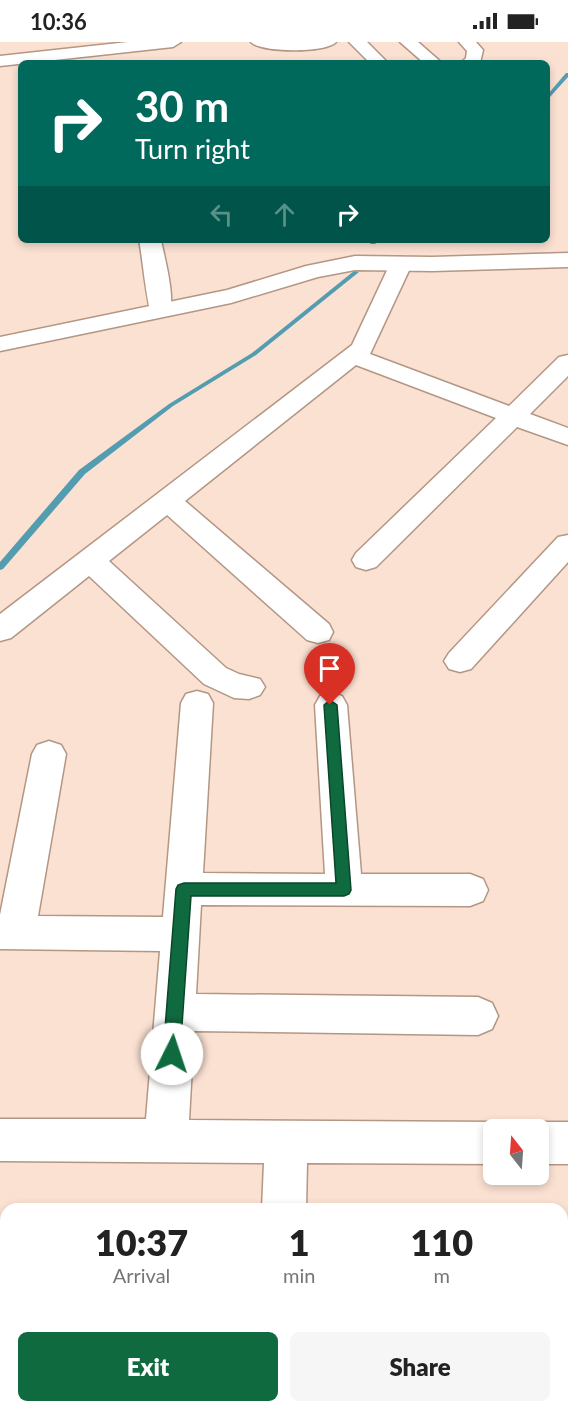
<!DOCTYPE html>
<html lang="en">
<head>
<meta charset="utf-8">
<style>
  :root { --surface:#fff; --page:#f6f6f6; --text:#222; --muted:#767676; --accent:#0f6b3f }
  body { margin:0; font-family:Lato,sans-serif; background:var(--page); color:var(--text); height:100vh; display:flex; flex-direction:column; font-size:22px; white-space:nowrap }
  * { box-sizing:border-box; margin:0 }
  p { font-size:20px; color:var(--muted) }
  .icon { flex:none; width:33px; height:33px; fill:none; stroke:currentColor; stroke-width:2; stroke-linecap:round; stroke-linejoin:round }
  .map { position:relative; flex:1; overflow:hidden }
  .sheet { position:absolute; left:0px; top:1161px; width:568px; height:210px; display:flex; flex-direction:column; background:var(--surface); border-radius:18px 18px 0 0; box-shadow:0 3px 9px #0003 }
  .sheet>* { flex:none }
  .guide { position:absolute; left:18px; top:18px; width:532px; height:183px; border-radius:9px; box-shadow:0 3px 9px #0003; background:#00695c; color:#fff; overflow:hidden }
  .needle { width:39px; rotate:343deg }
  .controls { position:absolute; left:483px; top:1077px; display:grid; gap:12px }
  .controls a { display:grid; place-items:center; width:66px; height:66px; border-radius:9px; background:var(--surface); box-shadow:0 3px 9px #0003; font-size:30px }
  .pin { position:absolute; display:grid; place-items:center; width:51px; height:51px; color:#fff; margin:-62px -26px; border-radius:50% 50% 50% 0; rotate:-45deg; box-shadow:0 0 6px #0007 }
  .pin .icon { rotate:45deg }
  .me { position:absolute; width:66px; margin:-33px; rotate:4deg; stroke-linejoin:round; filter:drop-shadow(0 0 4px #0008) }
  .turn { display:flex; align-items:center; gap:21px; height:126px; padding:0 18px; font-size:27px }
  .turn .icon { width:78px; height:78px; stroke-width:2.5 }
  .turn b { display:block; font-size:42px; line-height:51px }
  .lanes { display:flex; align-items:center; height:57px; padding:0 18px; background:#0003; justify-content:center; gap:30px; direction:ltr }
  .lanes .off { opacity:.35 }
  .eta { display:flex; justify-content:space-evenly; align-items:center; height:102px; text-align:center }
  .eta b { font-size:36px; font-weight:800; line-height:42px }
  .button { display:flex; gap:12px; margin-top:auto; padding:12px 18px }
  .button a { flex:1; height:69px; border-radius:9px; background:var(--accent); color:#fff; font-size:24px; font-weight:800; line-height:69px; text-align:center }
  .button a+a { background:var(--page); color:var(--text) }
  .status { display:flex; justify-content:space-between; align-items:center; height:42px; padding:0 30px; background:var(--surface); direction:ltr }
  .status svg { height:16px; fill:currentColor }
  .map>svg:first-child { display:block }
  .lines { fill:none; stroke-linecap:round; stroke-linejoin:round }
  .stream { fill:#549db0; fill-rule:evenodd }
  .street-casing { stroke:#b39684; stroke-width:3 }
  .secondary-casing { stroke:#b39684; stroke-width:3 }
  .street { fill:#fff; fill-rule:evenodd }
  .secondary { fill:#fff; fill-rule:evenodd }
  .route { fill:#0f6b3f; stroke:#0a4629; stroke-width:1.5 }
</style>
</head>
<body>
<div class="status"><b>10:36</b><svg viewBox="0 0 49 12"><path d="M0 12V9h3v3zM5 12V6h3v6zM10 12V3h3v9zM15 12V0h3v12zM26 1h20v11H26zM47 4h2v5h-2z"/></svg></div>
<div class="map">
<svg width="568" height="1371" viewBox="0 0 568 1371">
  <rect width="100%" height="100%" fill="#fbe1d2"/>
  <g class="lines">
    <g class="stream">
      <path d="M 566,31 L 568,31 L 568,35 L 550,55 L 548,55 L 548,52 Z"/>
      <path d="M 373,198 L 380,198 L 375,202 L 371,202 L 370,201 Z"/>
      <path d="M 354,229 L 359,230 L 256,313 L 173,364 L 85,432 L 3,527 L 0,528 L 0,520 L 79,428 L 169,362 L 252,311 Z"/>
    </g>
    <g class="street-casing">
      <g id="street">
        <path d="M 128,0 L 181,0 L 173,5 L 0,24 L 0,14 Z"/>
        <path d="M 251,0 L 336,0 C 327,11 260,11 251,0 Z"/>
        <path d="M 349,0 L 367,0 L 388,21 L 370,21 Z"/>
        <path d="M 400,0 L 418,0 L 442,21 L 424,21 Z"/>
        <path d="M 459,0 L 476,0 L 483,8 L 480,21 L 461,21 L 466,16 L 467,9 Z"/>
        <path d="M 139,198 L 161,198 C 164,214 177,260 168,273 L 160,275 L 152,273 C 147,266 142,211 139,198 Z"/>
        <path d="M 401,215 L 409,217 L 412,222 L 370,312 L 509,364 L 559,315 L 568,313 L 568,334 L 530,372 L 568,386 L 568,403 L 517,385 L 376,525 L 366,528 L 356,525 L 352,518 L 356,511 L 496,376 L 356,323 L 185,459 L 329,582 L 333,590 L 329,598 L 318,601 L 307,598 L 167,473 L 109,519 L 226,626 L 239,632 L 260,637 L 265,645 L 260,653 L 249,657 L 234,656 L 204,642 L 89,534 L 11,596 L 0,599 L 0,572 L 352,303 L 390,222 L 393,217 Z"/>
        <path d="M 568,493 L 568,520 L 471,627 L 460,630 L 449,627 L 444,619 L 449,611 L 558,495 Z"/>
        <path d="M 197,649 L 208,652 L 213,661 L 203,831 L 325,832 L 315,663 L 320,654 L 331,651 L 342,654 L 347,663 L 361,832 L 470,832 L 483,837 L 488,848 L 483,859 L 470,864 L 201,863 L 196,952 L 478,955 L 492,961 L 498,974 L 492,987 L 478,993 L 194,989 L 189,1078 L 494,1080 L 510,1088 L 494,1088 L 494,1122 L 307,1121 L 306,1167 L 262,1167 L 264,1121 L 0,1119 L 0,1077 L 146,1077 L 160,909 L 0,907 L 0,873 L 32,712 L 37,703 L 49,699 L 61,703 L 66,712 L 38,874 L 163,875 L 181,661 L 186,652 Z"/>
        <path d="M 538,1080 L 568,1080 L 568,1122 L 538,1122 L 538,1088 L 522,1088 Z"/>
        <rect x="0" y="1201" width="6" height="46"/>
        <path d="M 562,1239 L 568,1239 L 568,1285 L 562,1286 Z"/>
        <rect x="257" y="1365" width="50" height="6"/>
      </g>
    </g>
    <g class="secondary-casing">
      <path id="secondary" d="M 568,211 L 568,225 L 432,229 L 355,228 L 318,235 L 231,261 L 0,309 L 0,295 L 227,248 L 306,224 L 355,214 L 432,215 Z"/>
    </g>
    <use href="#street" class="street"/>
    <use href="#secondary" class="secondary"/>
  </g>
  <path class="route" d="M 330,658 L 337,663 L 351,848 L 349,852 L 344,854 L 191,854 L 180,1012 L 178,1018 L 172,1021 L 166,1018 L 163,1012 L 176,847 L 178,843 L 184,841 L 336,841 L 324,663 Z"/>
</svg>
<div class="controls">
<a><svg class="needle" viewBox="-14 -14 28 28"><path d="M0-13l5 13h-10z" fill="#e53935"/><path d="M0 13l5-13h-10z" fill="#767676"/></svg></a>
</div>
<div class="pin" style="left:330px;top:663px;background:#d93025"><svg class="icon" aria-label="arrive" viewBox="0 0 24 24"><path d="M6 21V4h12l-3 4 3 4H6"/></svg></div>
<svg class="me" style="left:172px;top:1012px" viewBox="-20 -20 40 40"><circle r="19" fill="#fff"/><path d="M0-13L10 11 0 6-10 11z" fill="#0f6b3f"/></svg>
<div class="guide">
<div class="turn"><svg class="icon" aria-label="right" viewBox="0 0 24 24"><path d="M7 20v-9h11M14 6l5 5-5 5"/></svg><div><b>30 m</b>Turn right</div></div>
<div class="lanes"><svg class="icon off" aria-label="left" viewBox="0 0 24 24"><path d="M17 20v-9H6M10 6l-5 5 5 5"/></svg><svg class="icon off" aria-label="ahead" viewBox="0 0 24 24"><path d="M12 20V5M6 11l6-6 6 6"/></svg><svg class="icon" aria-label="right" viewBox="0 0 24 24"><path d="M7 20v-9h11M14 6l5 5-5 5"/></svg></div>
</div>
<section class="sheet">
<div class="eta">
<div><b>10:37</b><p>Arrival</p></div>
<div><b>1</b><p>min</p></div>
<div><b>110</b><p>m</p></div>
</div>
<div class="button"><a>Exit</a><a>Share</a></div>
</section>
</div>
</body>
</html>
